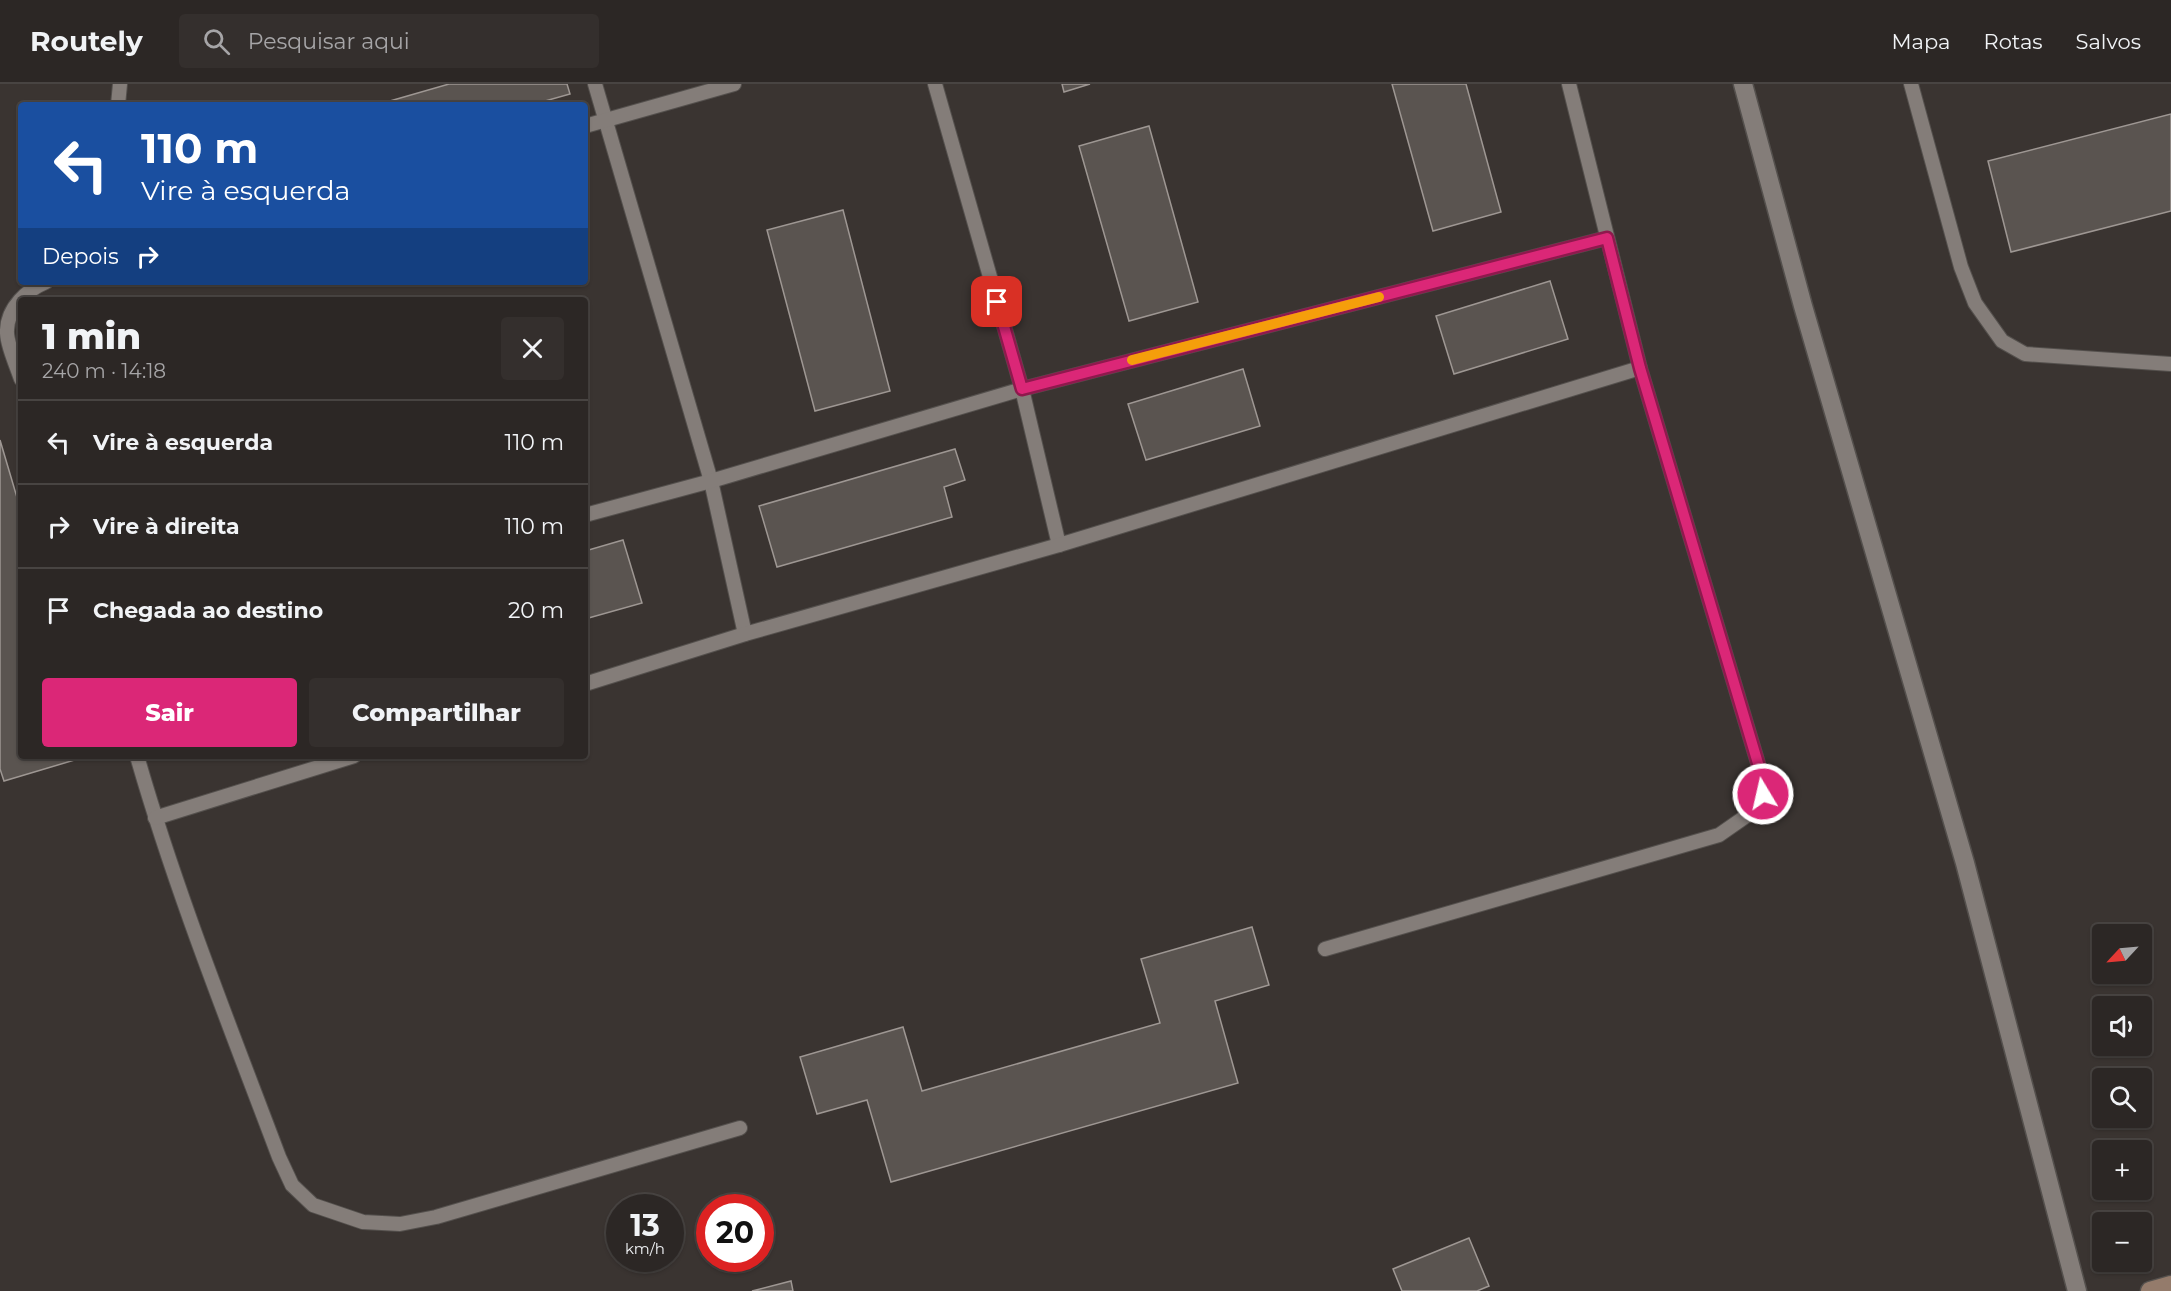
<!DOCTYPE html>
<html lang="pt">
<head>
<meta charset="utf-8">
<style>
  :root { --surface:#2c2725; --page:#342f2d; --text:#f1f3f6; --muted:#a6a5a7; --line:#484442; --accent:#db2777 }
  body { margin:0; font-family:Montserrat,sans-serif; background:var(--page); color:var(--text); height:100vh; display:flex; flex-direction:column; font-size:22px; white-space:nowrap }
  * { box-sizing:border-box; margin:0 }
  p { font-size:20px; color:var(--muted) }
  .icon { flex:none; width:33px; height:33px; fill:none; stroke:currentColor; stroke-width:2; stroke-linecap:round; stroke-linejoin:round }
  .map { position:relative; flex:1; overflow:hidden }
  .sheet { position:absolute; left:18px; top:213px; width:570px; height:462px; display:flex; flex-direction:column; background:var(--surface); border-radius:6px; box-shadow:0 2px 4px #0004,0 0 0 2px var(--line) }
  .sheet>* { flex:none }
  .banner { position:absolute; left:18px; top:18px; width:570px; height:183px; border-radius:6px; box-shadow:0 2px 4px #0004,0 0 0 2px var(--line); background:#1a4fa0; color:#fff; overflow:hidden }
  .needle { width:39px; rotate:244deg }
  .controls { position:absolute; left:2092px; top:840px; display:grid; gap:12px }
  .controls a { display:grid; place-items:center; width:60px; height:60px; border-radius:6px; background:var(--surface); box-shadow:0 2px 4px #0004,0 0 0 2px var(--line); font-size:30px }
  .speed { position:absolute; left:606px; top:1110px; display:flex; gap:12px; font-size:30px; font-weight:700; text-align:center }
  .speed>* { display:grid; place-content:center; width:78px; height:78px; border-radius:50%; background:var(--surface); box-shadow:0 2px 4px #0004,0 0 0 2px var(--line); line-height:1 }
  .speed small { font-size:15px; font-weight:400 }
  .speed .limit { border:9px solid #d22; background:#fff; color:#111 }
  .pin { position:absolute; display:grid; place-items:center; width:51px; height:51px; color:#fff; margin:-26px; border-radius:12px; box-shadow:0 3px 9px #0006 }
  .me { position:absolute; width:66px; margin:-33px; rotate:351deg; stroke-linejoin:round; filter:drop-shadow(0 0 4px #0008) }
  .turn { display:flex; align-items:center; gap:21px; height:126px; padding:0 24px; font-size:27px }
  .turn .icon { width:78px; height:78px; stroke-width:2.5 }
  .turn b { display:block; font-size:42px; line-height:51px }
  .then { display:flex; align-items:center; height:57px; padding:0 24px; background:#0003; gap:12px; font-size:22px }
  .round { display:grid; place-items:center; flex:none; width:63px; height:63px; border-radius:6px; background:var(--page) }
  .headline { display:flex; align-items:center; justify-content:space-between; height:102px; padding:0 24px }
  h1 { font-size:36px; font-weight:800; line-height:45px }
  .button { display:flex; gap:12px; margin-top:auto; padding:12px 24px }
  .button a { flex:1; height:69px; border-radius:6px; background:var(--accent); color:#fff; font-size:24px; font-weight:800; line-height:69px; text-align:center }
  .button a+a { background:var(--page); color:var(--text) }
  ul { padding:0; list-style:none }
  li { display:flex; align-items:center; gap:18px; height:84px; padding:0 24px; border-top:2px solid var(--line) }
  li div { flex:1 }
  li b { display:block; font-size:22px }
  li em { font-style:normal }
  header { display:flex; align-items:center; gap:36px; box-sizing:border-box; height:84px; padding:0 30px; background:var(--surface); border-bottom:2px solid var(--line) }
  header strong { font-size:28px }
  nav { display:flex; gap:33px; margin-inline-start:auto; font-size:21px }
  .search { width:420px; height:54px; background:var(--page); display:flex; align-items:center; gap:15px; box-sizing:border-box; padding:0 21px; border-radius:6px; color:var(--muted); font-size:22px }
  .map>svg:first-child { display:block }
  .building { fill:#5a5450; stroke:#9e9793; stroke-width:1.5 }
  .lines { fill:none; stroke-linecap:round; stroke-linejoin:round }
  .lane-casing { stroke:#54504d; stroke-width:16 }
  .street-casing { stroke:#54504d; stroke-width:21 }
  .secondary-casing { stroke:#54504d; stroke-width:21 }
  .lane { stroke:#847d79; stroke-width:14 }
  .street { stroke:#847d79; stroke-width:18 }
  .secondary { stroke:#947b6b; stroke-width:18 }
  .route-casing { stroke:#8e194d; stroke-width:15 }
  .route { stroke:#db2777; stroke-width:10 }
  .slow { stroke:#f59e0b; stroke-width:10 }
</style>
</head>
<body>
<header>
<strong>Routely</strong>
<div class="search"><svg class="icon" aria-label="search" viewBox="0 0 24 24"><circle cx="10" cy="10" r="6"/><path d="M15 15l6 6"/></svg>Pesquisar aqui</div>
<nav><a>Mapa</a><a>Rotas</a><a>Salvos</a></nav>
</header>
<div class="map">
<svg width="2171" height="1207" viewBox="0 0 2171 1207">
  <rect width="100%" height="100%" fill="#3a3431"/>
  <g class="building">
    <path d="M 449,0 L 567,0 L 570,10 L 531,21 L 376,21 Z"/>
    <path d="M 1062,0 L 1090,0 L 1064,8 Z"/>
    <path d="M 1392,0 L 1466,0 L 1501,128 L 1433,147 Z"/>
    <path d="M 2171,30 L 2171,127 L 2011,168 L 1988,77 Z"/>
    <path d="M 1149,42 L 1198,218 L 1129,237 L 1079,62 Z"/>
    <path d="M 843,126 L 890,307 L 815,327 L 767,146 Z"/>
    <path d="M 1550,197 L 1568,255 L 1454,290 L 1436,232 Z"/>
    <path d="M 1243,285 L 1260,342 L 1146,376 L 1128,320 Z"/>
    <path d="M 0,356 L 21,427 L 21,672 L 88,672 L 4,697 L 0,685 Z"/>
    <path d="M 955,365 L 965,396 L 944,403 L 952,433 L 777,483 L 759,422 Z"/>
    <path d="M 623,456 L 642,519 L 585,535 L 585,467 Z"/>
    <path d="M 1252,843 L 1269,901 L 1215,917 L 1238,999 L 891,1098 L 867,1016 L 817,1030 L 800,973 L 903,943 L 922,1007 L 1160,939 L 1141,875 Z"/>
    <path d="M 1469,1154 L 1489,1202 L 1477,1207 L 1402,1207 L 1393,1185 Z"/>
    <path d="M 791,1197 L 793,1207 L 752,1207 Z"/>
  </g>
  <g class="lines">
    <g class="lane-casing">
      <g id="lane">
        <path d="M 595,0 L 711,397 L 745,550"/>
        <path d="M 935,0 L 1022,305 L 1059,461"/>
        <path d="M 1911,0 L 1961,183 L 1975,219 L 2002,257 L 2025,270 L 2171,280"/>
        <path d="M 118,21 L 120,0"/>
        <path d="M 585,42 L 734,0"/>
        <path d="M 21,295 C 17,283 6,258 7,246 C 8,223 27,206 46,198"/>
        <path d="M 585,431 L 711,397 L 1022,305 L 1607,154"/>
        <path d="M 585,600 L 745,550 L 1059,461 L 1640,284"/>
        <path d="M 137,672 C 176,808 229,940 279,1073 L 292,1101 L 313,1121 L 363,1138 L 400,1140 L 436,1133 L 740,1044"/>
        <path d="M 155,734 L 354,672"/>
        <path d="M 1325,865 L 1719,751 L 1752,728 L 1763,709 L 1760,686 L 1640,284 L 1569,0"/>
      </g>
    </g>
    <g class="street-casing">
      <path id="street" d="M 1743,0 L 1803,222 L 1965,779 L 2077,1207"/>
    </g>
    <g class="secondary-casing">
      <path id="secondary" d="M 2150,1207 L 2171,1201"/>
    </g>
    <use href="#lane" class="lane"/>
    <use href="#street" class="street"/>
    <use href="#secondary" class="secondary"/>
  </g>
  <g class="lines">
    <g class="route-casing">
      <path id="route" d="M 997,218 L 1022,305 L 1607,154 L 1640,284 L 1760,686 L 1763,710"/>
    </g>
    <use href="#route" class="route"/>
    <path class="slow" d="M 1132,276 L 1379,213"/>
  </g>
</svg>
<div class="controls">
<a><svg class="needle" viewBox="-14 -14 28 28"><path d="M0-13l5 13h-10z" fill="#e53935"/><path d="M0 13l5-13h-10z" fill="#a6a5a7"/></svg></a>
<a><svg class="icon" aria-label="sound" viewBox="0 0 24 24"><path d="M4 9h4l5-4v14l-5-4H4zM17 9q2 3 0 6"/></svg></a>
<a><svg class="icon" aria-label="search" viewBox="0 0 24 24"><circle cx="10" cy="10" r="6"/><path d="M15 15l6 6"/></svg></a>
<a>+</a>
<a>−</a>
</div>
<div class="speed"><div>13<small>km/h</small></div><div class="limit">20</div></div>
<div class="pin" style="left:997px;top:218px;background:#d93025"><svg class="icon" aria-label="arrive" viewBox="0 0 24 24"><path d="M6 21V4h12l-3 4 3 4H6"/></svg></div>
<svg class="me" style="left:1763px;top:710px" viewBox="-20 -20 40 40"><circle r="17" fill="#db2777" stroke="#fff" stroke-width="3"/><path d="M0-11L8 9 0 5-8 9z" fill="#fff"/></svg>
<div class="banner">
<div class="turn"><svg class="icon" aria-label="left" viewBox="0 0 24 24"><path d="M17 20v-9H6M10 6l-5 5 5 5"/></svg><div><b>110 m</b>Vire à esquerda</div></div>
<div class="then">Depois<svg class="icon" aria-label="right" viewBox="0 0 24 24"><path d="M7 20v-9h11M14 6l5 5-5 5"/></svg></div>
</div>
<section class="sheet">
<div class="headline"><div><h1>1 min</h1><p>240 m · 14:18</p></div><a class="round"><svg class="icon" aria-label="close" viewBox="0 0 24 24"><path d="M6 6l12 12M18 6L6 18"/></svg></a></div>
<ul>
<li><svg class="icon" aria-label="left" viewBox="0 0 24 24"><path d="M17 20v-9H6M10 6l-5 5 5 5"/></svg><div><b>Vire à esquerda</b></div><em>110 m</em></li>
<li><svg class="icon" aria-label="right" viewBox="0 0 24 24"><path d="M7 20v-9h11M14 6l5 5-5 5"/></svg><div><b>Vire à direita</b></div><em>110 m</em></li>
<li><svg class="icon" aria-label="arrive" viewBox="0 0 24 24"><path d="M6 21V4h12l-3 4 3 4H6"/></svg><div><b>Chegada ao destino</b></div><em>20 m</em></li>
</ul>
<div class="button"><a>Sair</a><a>Compartilhar</a></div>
</section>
</div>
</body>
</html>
